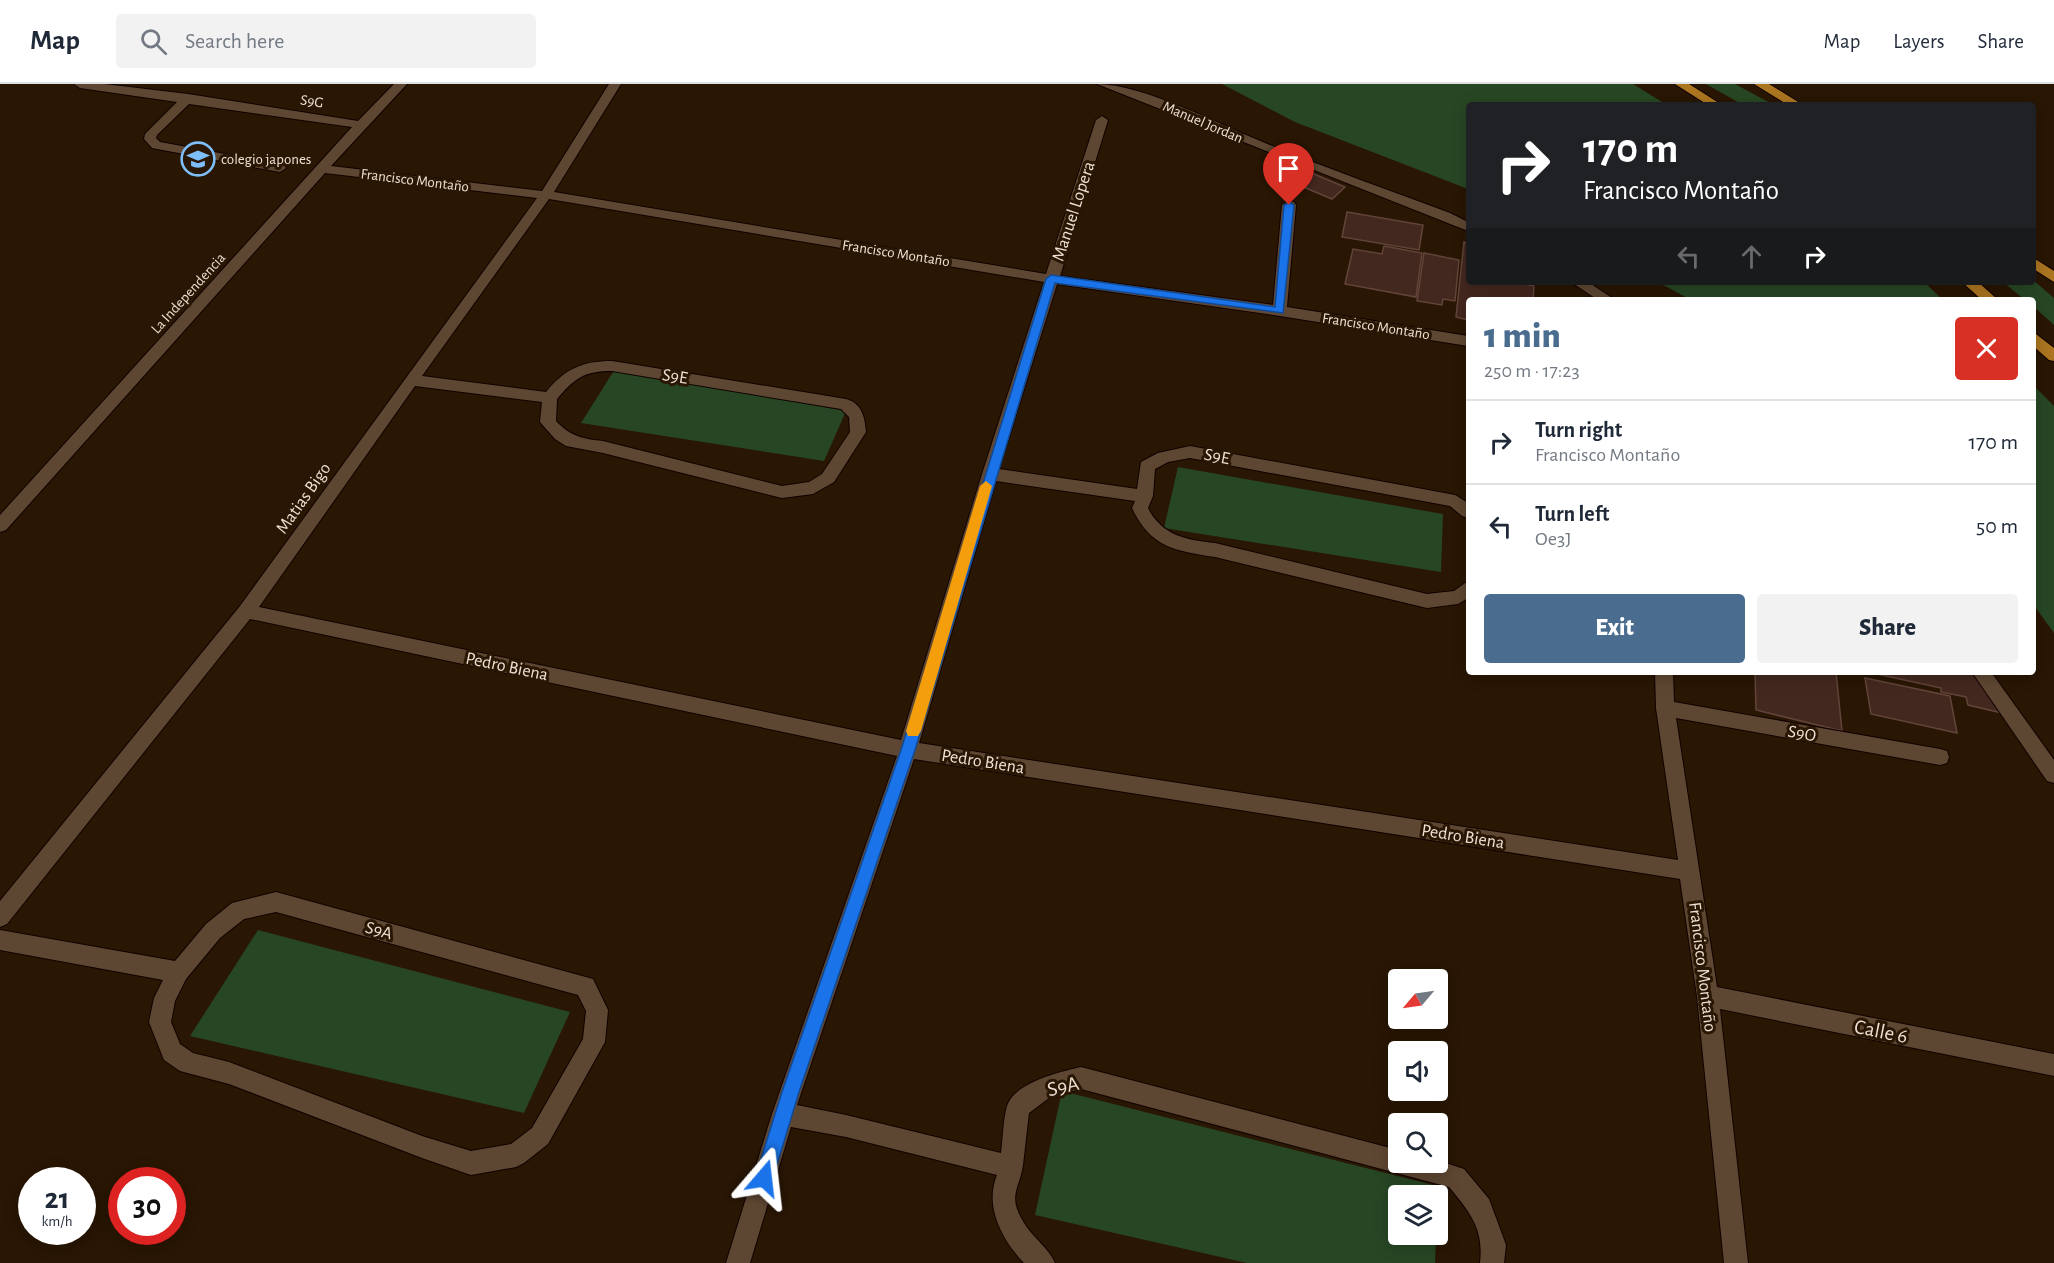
<!DOCTYPE html>
<html lang="en">
<head>
<meta charset="utf-8">
<style>
  :root { --surface:#fff; --page:#f2f2f3; --text:#1f2937; --muted:#747a83; --line:#e0e1e3; --accent:#4a6c8e }
  body { margin:0; font-family:"Alegreya Sans",sans-serif; background:var(--page); color:var(--text); height:100vh; display:flex; flex-direction:column; font-size:22px; white-space:nowrap }
  * { box-sizing:border-box; margin:0 }
  p { font-size:20px; color:var(--muted) }
  .icon { flex:none; width:33px; height:33px; fill:none; stroke:currentColor; stroke-width:2; stroke-linecap:round; stroke-linejoin:round }
  .map { position:relative; flex:1; overflow:hidden }
  .details { position:absolute; left:1466px; top:213px; width:570px; height:378px; display:flex; flex-direction:column; background:var(--surface); border-radius:6px; box-shadow:0 3px 15px #0003 }
  .details>* { flex:none }
  .banner { position:absolute; left:1466px; top:18px; width:570px; height:183px; border-radius:6px; box-shadow:0 3px 15px #0003; background:#202124; color:#fff; overflow:hidden }
  .needle { width:39px; rotate:241deg }
  .tools { position:absolute; left:1388px; top:885px; display:grid; gap:12px }
  .tools a { display:grid; place-items:center; width:60px; height:60px; border-radius:6px; background:var(--surface); box-shadow:0 3px 15px #0003; font-size:30px }
  .speed { position:absolute; left:18px; top:1083px; display:flex; gap:12px; font-size:30px; font-weight:700; text-align:center }
  .speed>* { display:grid; place-content:center; width:78px; height:78px; border-radius:50%; background:var(--surface); box-shadow:0 3px 15px #0003; line-height:1 }
  .speed small { font-size:15px; font-weight:400 }
  .speed .limit { border:9px solid #d22; background:#fff; color:#111 }
  .pin { position:absolute; display:grid; place-items:center; width:51px; height:51px; color:#fff; margin:-62px -26px; border-radius:50% 50% 50% 0; rotate:-45deg; box-shadow:0 0 6px #0007 }
  .pin .icon { rotate:45deg }
  .me { position:absolute; width:66px; margin:-33px; rotate:17deg; stroke-linejoin:round; filter:drop-shadow(0 0 4px #0008) }
  .turn { display:flex; align-items:center; gap:21px; height:126px; padding:0 18px; font-size:27px }
  .turn .icon { width:78px; height:78px; stroke-width:2.5 }
  .turn b { display:block; font-size:42px; line-height:51px }
  .lanes { display:flex; align-items:center; height:57px; padding:0 18px; background:#0003; justify-content:center; gap:30px; direction:ltr }
  .lanes .off { opacity:.35 }
  .round { display:grid; place-items:center; flex:none; width:63px; height:63px; border-radius:6px; background:var(--page) }
  .headline { display:flex; align-items:center; justify-content:space-between; height:102px; padding:0 18px }
  h1 { font-size:36px; font-weight:800; line-height:45px; color:var(--accent) }
  .button { display:flex; gap:12px; margin-top:auto; padding:12px 18px }
  .button a { flex:1; height:69px; border-radius:6px; background:var(--accent); color:#fff; font-size:24px; font-weight:800; line-height:69px; text-align:center }
  .button a+a { background:var(--page); color:var(--text) }
  ul { padding:0; list-style:none }
  li { display:flex; align-items:center; gap:18px; height:84px; padding:0 18px; border-top:2px solid var(--line) }
  li div { flex:1 }
  li b { display:block; font-size:22px }
  li em { font-style:normal }
  header { display:flex; align-items:center; gap:36px; box-sizing:border-box; height:84px; padding:0 30px; background:var(--surface); border-bottom:2px solid var(--line) }
  header strong { font-size:28px }
  nav { display:flex; gap:33px; margin-inline-start:auto; font-size:21px }
  .search { width:420px; height:54px; background:var(--page); display:flex; align-items:center; gap:15px; box-sizing:border-box; padding:0 21px; border-radius:6px; color:var(--muted); font-size:22px }
  .map>svg:first-child { display:block }
  .green { fill:#274724 }
  .building { fill:#43281f; stroke:#62443a; stroke-width:1.5 }
  .lines { fill:none; stroke-linecap:round; stroke-linejoin:round }
  .minor-casing { stroke:#110200; stroke-width:2 }
  .major-casing { stroke:#110200; stroke-width:2 }
  .minor { fill:#5e4732; fill-rule:evenodd }
  .major { fill:#ac7620; fill-rule:evenodd }
  .route { fill:#1a73e8; stroke:#114b97; stroke-width:1.5 }
  .slow { fill:#f59e0b }
  .labels { text-anchor:middle; stroke-width:6; stroke-linejoin:round; paint-order:stroke }
  .far-street-label { font-size:15px; fill:#eee0d4; stroke:#291603 }
  .far-poi-label { font-size:15px; fill:#eee0d4; stroke:#291603; text-anchor:start }
  .street-label { font-size:18px; fill:#eee0d4; stroke:#291603 }
  .near-street-label { font-size:21px; fill:#eee0d4; stroke:#291603 }
</style>
</head>
<body>
<header>
<strong>Map</strong>
<div class="search"><svg class="icon" aria-label="search" viewBox="0 0 24 24"><circle cx="10" cy="10" r="6"/><path d="M15 15l6 6"/></svg>Search here</div>
<nav><a>Map</a><a>Layers</a><a>Share</a></nav>
</header>
<div class="map">
<svg width="2054" height="1179" viewBox="0 0 2054 1179">
  <rect width="100%" height="100%" fill="#291603"/>
  <g class="green">
    <path d="M 1222,0 L 1633,0 L 1667,21 L 1468,21 L 1468,105 L 1295,38 Z"/>
    <path d="M 1706,0 L 1735,0 L 1774,21 L 1743,21 Z"/>
    <path d="M 2033,196 L 2054,214 L 2054,241 L 2033,222 L 2032,216 L 2025,216 L 2003,198 L 2032,198 Z"/>
    <path d="M 1658,198 L 1924,198 L 1943,216 L 1691,216 Z"/>
    <path d="M 615,285 L 846,327 L 824,377 L 581,339 Z"/>
    <path d="M 2033,301 L 2054,322 L 2054,549 L 2033,520 Z"/>
    <path d="M 1178,383 L 1443,430 L 1441,488 L 1164,444 Z"/>
    <path d="M 258,846 L 570,928 L 524,1029 L 190,952 Z"/>
    <path d="M 1062,1007 L 1437,1102 L 1437,1111 L 1398,1112 L 1398,1150 L 1436,1151 L 1435,1179 L 1247,1179 L 1035,1131 Z"/>
  </g>
  <g class="building">
    <path d="M 1290,80 L 1345,103 L 1332,115 L 1277,92 Z"/>
    <path d="M 1347,128 L 1423,141 L 1419,166 L 1342,153 Z"/>
    <path d="M 1464,158 L 1468,160 L 1468,198 L 1515,198 L 1534,202 L 1533,216 L 1468,216 L 1468,236 L 1456,233 Z"/>
    <path d="M 1384,162 L 1422,169 L 1416,213 L 1345,200 L 1353,165 L 1382,170 Z"/>
    <path d="M 1424,169 L 1459,176 L 1455,217 L 1443,215 L 1442,221 L 1417,217 Z"/>
    <path d="M 1755,588 L 1836,588 L 1842,647 L 1756,626 Z"/>
    <path d="M 1868,588 L 1973,588 L 2002,629 L 1968,621 L 1966,613 L 1941,608 L 1941,604 Z"/>
    <path d="M 1865,594 L 1950,612 L 1957,649 L 1871,630 Z"/>
  </g>
  <g class="lines">
    <g class="minor-casing">
      <g id="minor">
        <path d="M 74,0 L 104,0 L 188,10 L 358,37 L 394,0 L 407,0 L 331,82 L 542,107 L 609,0 L 621,0 L 554,108 L 1046,190 L 1096,36 L 1102,32 L 1108,36 L 1060,192 L 1273,221 L 1282,121 L 1289,117 L 1294,118 L 1296,121 L 1287,223 L 1468,252 L 1468,262 L 1280,232 L 1057,200 L 999,385 L 1137,405 L 1141,378 L 1158,369 L 1190,362 L 1455,411 L 1468,419 L 1468,434 L 1462,432 L 1450,422 L 1190,374 L 1168,378 L 1155,385 L 1153,412 L 1148,424 C 1162,452 1187,456 1215,459 L 1427,510 L 1454,507 L 1468,497 L 1468,514 L 1458,520 L 1427,524 L 1215,473 C 1175,467 1150,463 1132,424 L 1135,417 L 996,397 L 919,659 L 1678,776 L 1656,624 L 1655,588 L 1673,588 L 1674,618 L 1940,665 L 1947,667 L 1949,673 L 1947,679 L 1940,681 L 1676,634 L 1717,903 L 2054,970 L 2054,992 L 1720,925 L 1748,1179 L 1724,1179 L 1697,912 L 1680,795 L 914,675 L 797,1021 L 846,1031 L 1001,1069 C 1003,1054 1003,1036 1007,1022 C 1015,998 1060,988 1081,983 L 1398,1066 L 1398,1078 L 1437,1078 L 1437,1076 L 1464,1085 L 1489,1115 L 1506,1161 L 1504,1179 L 1480,1179 C 1484,1145 1470,1128 1449,1103 L 1081,1005 L 1049,1014 L 1029,1029 C 1027,1046 1025,1063 1023,1081 C 1019,1107 1007,1111 1024,1139 C 1032,1153 1049,1164 1055,1179 L 1024,1179 C 1002,1156 984,1122 997,1091 L 846,1053 L 791,1043 L 750,1179 L 726,1179 L 772,1030 L 897,672 L 250,535 L 7,840 L 0,843 L 0,817 L 240,522 L 537,114 L 325,89 L 6,446 L 0,448 L 0,431 L 352,43 L 189,20 L 157,51 L 156,54 L 160,58 L 284,81 L 286,84 L 280,88 L 152,64 L 144,55 L 145,50 L 177,18 L 80,4 ZM 549,115 L 1044,198 L 982,390 L 901,656 L 259,523 L 415,302 L 542,318 L 540,338 L 555,355 L 566,362 L 603,369 L 782,414 L 813,410 L 834,398 L 866,348 C 865,334 862,319 846,315 L 612,277 C 582,277 565,285 546,308 L 422,292 ZM 612,287 L 841,325 L 849,333 L 850,348 L 822,390 L 809,398 L 782,402 L 603,357 C 583,355 570,352 556,337 L 557,315 C 575,294 584,287 612,287 Z"/>
        <path d="M 1097,0 C 1143,0 1220,41 1265,59 C 1326,84 1388,106 1450,129 L 1468,138 L 1468,147 Z"/>
        <path d="M 1571,198 L 1588,198 L 1615,216 L 1598,216 Z"/>
        <path d="M 1972,588 L 1991,588 L 2054,676 L 2054,699 L 2047,697 Z"/>
        <path d="M 276,808 L 593,895 L 608,926 L 605,958 L 548,1060 L 524,1079 L 516,1083 L 471,1091 L 422,1074 L 229,1000 L 180,987 L 164,976 L 149,938 L 154,914 L 163,896 L 0,866 L 0,846 L 175,877 L 206,840 L 232,819 ZM 276,828 L 578,911 L 586,927 L 583,955 L 532,1044 L 511,1060 L 471,1067 L 422,1052 L 229,978 L 193,969 L 180,960 L 171,938 L 175,917 L 186,895 L 220,854 L 244,835 Z"/>
      </g>
    </g>
    <g class="major-casing">
      <g id="major">
        <path d="M 1675,0 L 1689,0 L 1722,21 L 1708,21 Z"/>
        <path d="M 1754,0 L 1769,0 L 1803,21 L 1788,21 Z"/>
        <path d="M 2032,173 L 2054,187 L 2054,198 L 2032,184 Z"/>
        <path d="M 1962,198 L 1978,198 L 1998,216 L 1982,216 Z"/>
        <path d="M 2032,247 L 2054,264 L 2054,277 L 2049,276 L 2032,261 Z"/>
      </g>
    </g>
    <use href="#minor" class="minor"/>
    <use href="#major" class="major"/>
  </g>
  <path class="route" d="M 1289,118 L 1294,121 L 1283,229 L 1055,199 L 915,666 L 799,1008 L 773,1094 L 770,1100 L 764,1102 L 758,1100 L 755,1094 L 782,1008 L 901,666 L 1046,195 L 1051,191 L 1275,223 L 1284,121 Z"/>
  <path class="slow" d="M 986,397 L 992,402 L 921,647 L 918,652 L 908,652 L 906,647 L 980,402 Z"/>
  <defs>
    <g id="school-ring" transform="scale(1.725)"><circle r="9.5" fill="#291603" stroke="#7ebef9" stroke-width="1.5"/><path d="M0-5L7-2L0 1L-7-2ZM-4 1L0 2.5L4 1V4Q0 6-4 4Z" fill="#7ebef9"/></g>
  </defs>
  <g fill-rule="evenodd">
    <use href="#school-ring" x="198" y="75"/>
  </g>
  <g class="labels">
    <g class="far-street-label">
      <text transform="translate(312 17) rotate(9)" y="5">S9G</text>
      <text transform="translate(1203 38) rotate(23)" y="5">Manuel Jordan</text>
      <text transform="translate(415 96) rotate(7)" y="5">Francisco Montaño</text>
      <text transform="translate(896 169) rotate(9)" y="5">Francisco Montaño</text>
      <text transform="translate(188 209) rotate(-48)" y="5">La Independencia</text>
      <text transform="translate(1376 242) rotate(9)" y="5">Francisco Montaño</text>
    </g>
    <g class="far-poi-label">
      <text x="221" y="80">colegio japones</text>
    </g>
    <g class="street-label">
      <text transform="translate(1073 127) rotate(-72)" y="6">Manuel Lopera</text>
      <text transform="translate(675 292) rotate(9)" y="6">S9E</text>
      <text transform="translate(1217 372) rotate(11)" y="6">S9E</text>
      <text transform="translate(303 414) rotate(-55)" y="6">Matias Bigo</text>
      <text transform="translate(507 582) rotate(12)" y="6">Pedro Biena</text>
      <text transform="translate(1802 649) rotate(10)" y="6">S9O</text>
      <text transform="translate(983 677) rotate(9)" y="6">Pedro Biena</text>
      <text transform="translate(1463 752) rotate(9)" y="6">Pedro Biena</text>
      <text transform="translate(379 846) rotate(15)" y="6">S9A</text>
      <text transform="translate(1703 883) rotate(83)" y="6">Francisco Montaño</text>
    </g>
    <g class="near-street-label">
      <text transform="translate(1881 947) rotate(11)" y="7">Calle 6</text>
      <text transform="translate(1063 1002) rotate(-13)" y="7">S9A</text>
    </g>
  </g>
</svg>
<div class="tools">
<a><svg class="needle" viewBox="-14 -14 28 28"><path d="M0-13l5 13h-10z" fill="#e53935"/><path d="M0 13l5-13h-10z" fill="#747a83"/></svg></a>
<a><svg class="icon" aria-label="sound" viewBox="0 0 24 24"><path d="M4 9h4l5-4v14l-5-4H4zM17 9q2 3 0 6"/></svg></a>
<a><svg class="icon" aria-label="search" viewBox="0 0 24 24"><circle cx="10" cy="10" r="6"/><path d="M15 15l6 6"/></svg></a>
<a><svg class="icon" aria-label="layers" viewBox="0 0 24 24"><path d="M12 4l9 5-9 5-9-5zM3 14l9 5 9-5"/></svg></a>
</div>
<div class="speed"><div>21<small>km/h</small></div><div class="limit">30</div></div>
<div class="pin" style="left:1289px;top:121px;background:#d93025"><svg class="icon" aria-label="arrive" viewBox="0 0 24 24"><path d="M6 21V4h12l-3 4 3 4H6"/></svg></div>
<svg class="me" style="left:764px;top:1094px" viewBox="-20 -20 40 40"><path d="M0-17L14 15 0 8-14 15z" fill="#1a73e8" stroke="#fff" stroke-width="4"/></svg>
<div class="banner">
<div class="turn"><svg class="icon" aria-label="right" viewBox="0 0 24 24"><path d="M7 20v-9h11M14 6l5 5-5 5"/></svg><div><b>170 m</b>Francisco Montaño</div></div>
<div class="lanes"><svg class="icon off" aria-label="left" viewBox="0 0 24 24"><path d="M17 20v-9H6M10 6l-5 5 5 5"/></svg><svg class="icon off" aria-label="ahead" viewBox="0 0 24 24"><path d="M12 20V5M6 11l6-6 6 6"/></svg><svg class="icon" aria-label="right" viewBox="0 0 24 24"><path d="M7 20v-9h11M14 6l5 5-5 5"/></svg></div>
</div>
<section class="details">
<div class="headline"><div><h1>1 min</h1><p>250 m · 17:23</p></div><a class="round" style="background:#d93025;color:#fff"><svg class="icon" aria-label="close" viewBox="0 0 24 24"><path d="M6 6l12 12M18 6L6 18"/></svg></a></div>
<ul>
<li><svg class="icon" aria-label="right" viewBox="0 0 24 24"><path d="M7 20v-9h11M14 6l5 5-5 5"/></svg><div><b>Turn right</b><p>Francisco Montaño</p></div><em>170 m</em></li>
<li><svg class="icon" aria-label="left" viewBox="0 0 24 24"><path d="M17 20v-9H6M10 6l-5 5 5 5"/></svg><div><b>Turn left</b><p>Oe3J</p></div><em>50 m</em></li>
</ul>
<div class="button"><a>Exit</a><a>Share</a></div>
</section>
</div>
</body>
</html>
